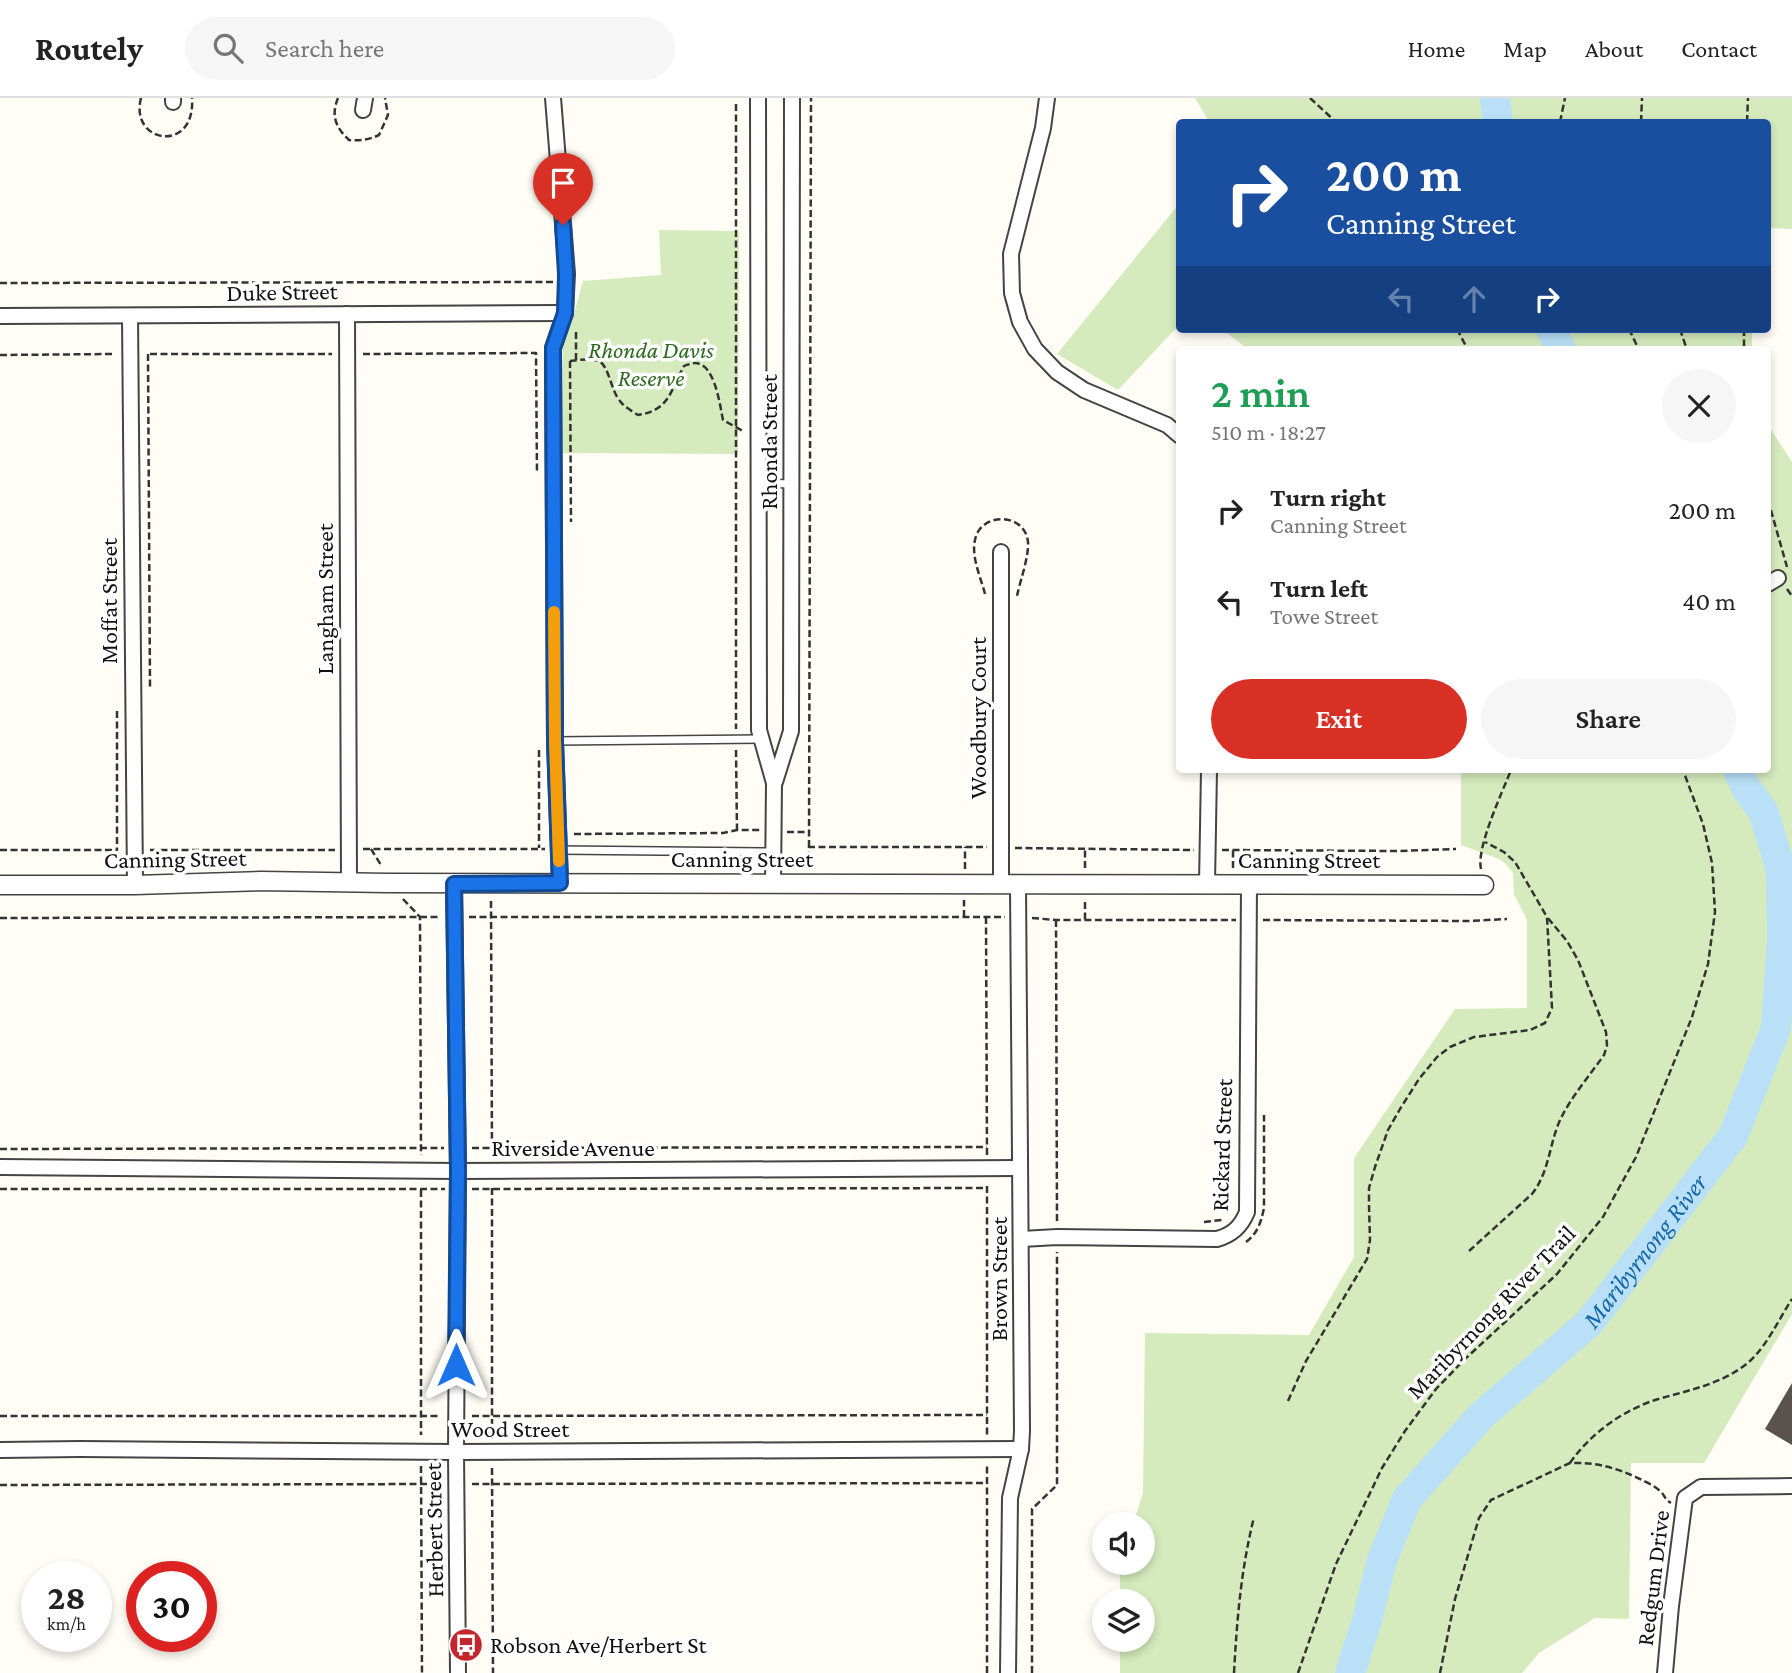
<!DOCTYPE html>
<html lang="en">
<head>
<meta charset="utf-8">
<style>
  :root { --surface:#fff; --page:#f6f6f6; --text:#222; --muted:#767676; --line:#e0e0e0; --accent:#d93025 }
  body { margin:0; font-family:"Crimson Pro",serif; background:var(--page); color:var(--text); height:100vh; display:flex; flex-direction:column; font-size:26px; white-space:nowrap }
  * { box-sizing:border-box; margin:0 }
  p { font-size:23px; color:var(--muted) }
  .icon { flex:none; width:38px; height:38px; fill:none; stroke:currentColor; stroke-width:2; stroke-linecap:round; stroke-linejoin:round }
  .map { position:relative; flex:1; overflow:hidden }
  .side { position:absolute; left:1176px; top:248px; width:595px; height:427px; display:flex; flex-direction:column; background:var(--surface); border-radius:7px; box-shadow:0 4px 10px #0003 }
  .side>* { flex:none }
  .hud { position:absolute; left:1176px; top:21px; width:595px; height:214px; border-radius:7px; box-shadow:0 4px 10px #0003; background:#1a4fa0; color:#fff; overflow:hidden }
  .fabs { position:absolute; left:1092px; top:1414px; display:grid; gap:14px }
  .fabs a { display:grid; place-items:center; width:63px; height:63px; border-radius:50%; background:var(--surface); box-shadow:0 4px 10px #0003; font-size:35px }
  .speed { position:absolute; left:21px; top:1463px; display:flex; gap:14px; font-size:35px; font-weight:700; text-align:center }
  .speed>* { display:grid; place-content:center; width:91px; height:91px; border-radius:50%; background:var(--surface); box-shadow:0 4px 10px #0003; line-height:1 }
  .speed small { font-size:18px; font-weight:400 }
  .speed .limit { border:10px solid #d22; background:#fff; color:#111 }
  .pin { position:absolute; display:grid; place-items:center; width:60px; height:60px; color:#fff; margin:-72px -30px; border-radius:50% 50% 50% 0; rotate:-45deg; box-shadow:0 0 7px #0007 }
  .pin .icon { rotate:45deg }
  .me { position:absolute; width:77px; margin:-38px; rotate:0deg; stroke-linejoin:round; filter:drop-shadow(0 0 5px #0008) }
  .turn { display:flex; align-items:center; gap:24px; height:147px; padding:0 35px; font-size:32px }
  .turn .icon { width:91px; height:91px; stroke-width:2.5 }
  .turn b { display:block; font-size:49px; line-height:60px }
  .lanes { display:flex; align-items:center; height:66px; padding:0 35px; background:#0003; justify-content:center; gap:35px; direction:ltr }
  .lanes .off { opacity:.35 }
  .round { display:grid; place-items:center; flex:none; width:74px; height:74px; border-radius:37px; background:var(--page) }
  .summary { display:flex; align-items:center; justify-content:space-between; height:119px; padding:0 35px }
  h1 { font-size:42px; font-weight:600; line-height:52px; color:#1e9e55 }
  .action { display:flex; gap:14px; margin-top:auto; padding:14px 35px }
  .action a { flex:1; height:80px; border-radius:42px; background:var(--accent); color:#fff; font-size:28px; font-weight:600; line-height:80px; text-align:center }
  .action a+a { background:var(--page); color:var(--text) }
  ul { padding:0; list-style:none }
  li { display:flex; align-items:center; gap:21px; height:91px; padding:0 35px }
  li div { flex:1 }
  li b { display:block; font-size:26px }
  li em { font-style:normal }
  header { display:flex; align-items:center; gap:42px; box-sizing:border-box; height:98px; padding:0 35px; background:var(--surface); border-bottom:2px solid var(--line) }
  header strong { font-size:33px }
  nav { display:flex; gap:38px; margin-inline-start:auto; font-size:24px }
  .search { width:490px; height:63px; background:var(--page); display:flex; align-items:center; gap:18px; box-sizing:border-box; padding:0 24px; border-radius:38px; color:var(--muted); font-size:26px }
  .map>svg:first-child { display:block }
  .green { fill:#d5ebbd }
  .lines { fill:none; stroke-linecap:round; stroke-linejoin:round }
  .river { stroke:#b9e0f7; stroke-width:30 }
  .building { fill:#5a524d }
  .service-casing { stroke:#444; stroke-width:10 }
  .minor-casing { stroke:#444; stroke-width:18 }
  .tertiary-casing { stroke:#444; stroke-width:21 }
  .path { stroke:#333; stroke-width:2.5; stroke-dasharray:7 3.5; stroke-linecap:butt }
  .service { stroke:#fff; stroke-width:7 }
  .minor { stroke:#fff; stroke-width:14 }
  .tertiary { stroke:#fff; stroke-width:18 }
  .route-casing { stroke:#114b97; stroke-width:18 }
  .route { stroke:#1a73e8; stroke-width:12 }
  .slow { stroke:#f59e0b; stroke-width:12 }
  .labels { text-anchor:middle; stroke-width:7; stroke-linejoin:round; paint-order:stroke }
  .street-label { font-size:24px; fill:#111; stroke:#fff }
  .park-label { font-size:24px; font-style:italic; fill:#2f6b1f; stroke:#fff }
  .poi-label { font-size:24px; fill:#111; stroke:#fff; text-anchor:start }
  .water-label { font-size:26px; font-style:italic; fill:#1768a6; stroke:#fff }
</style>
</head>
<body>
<header>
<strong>Routely</strong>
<div class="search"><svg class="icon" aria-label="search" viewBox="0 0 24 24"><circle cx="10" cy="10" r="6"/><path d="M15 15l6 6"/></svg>Search here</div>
<nav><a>Home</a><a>Map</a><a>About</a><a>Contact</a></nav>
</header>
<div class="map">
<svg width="1792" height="1575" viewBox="0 0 1792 1575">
  <rect width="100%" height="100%" fill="#fffdf5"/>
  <g class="green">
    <path d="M 1195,0 L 1792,0 L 1792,131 L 1768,130 L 1768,24 L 1209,24 Z"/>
    <path d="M 1179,106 L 1179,227 L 1118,292 L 1057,256 Z"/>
    <path d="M 659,132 L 739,133 L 738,356 L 562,355 L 563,242 L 574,216 L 583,183 L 661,177 Z"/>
    <path d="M 1222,231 L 1752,231 L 1752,252 L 1249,252 Z"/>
    <path d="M 1768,327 L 1792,364 L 1792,1216 L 1704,1365 L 1631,1365 L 1629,1521 L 1595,1520 L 1539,1555 L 1522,1575 L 1120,1575 L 1120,1542 L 1143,1542 L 1143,1503 L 1120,1503 L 1120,1467 L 1121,1465 L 1143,1465 L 1143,1426 L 1133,1426 L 1143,1395 L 1145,1235 L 1309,1237 L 1354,1159 L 1354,1060 L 1455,911 L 1527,910 L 1527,822 L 1514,796 L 1513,775 L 1505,765 L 1499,761 L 1461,747 L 1461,672 L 1768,672 Z"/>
  </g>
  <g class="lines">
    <g class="river">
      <path d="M 1495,0 L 1498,24"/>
      <path d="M 1551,231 L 1561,252"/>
      <path id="s1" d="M 1350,1575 L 1367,1522 L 1382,1462 L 1407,1401 L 1481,1318 L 1589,1225 L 1733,1038 L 1776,930 L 1782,841 L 1781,772 L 1763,713 L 1746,690 L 1738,672"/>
    </g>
  </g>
  <path class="building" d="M 1792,1285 L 1792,1347 L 1765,1331 Z"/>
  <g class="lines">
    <g class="service-casing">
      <g id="service">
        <path d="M 760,385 L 791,386"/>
        <path d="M 555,643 L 762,641"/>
        <path d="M 559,752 L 774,754"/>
      </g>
    </g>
    <g class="minor-casing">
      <g id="minor">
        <path d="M 553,0 L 567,176 L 565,215 L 553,250 L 555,643 L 560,785"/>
        <path d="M 758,0 L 759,632 L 774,685 L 773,785"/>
        <path d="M 1047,0 L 1043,30 L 1011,156 L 1012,195 L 1020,224 L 1035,251 L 1057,274 L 1084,292 L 1167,327 L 1180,338"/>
        <path d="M 173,4 L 173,0"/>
        <path d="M 363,12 L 365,0"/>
        <path d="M 347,216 L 349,785"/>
        <path d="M 0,218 L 565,215"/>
        <path d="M 130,218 L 135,787"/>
        <path d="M 1768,486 L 1778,480"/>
        <path d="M 775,684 L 791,633 L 792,0"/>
        <path d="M 454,786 L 458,1073 L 456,1354 L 458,1575"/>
        <path d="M 1001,786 L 1001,454"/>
        <path d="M 1207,786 L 1209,672"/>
        <path d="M 0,1069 L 458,1073 L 1020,1070"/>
        <path d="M 1022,1141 L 1057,1139 L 1217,1141 C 1232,1137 1241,1129 1247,1114 L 1249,786"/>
        <path d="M 0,1352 L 80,1351 L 456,1354 L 1021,1351"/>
        <path d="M 1008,1575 L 1010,1400 L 1021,1351 L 1022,1333 L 1018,786"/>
        <path d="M 1665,1575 L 1671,1508 L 1685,1400 L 1701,1389 L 1792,1388"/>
      </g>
    </g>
    <g class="tertiary-casing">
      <path id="tertiary" d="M 0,787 L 135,787 L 261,783 L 388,785 L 1484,787"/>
    </g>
    <g class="path">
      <path d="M 141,0 C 129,46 196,56 192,0"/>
      <path d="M 338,0 C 331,17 335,29 349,42 C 360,43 368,42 379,37 L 388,17 L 385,0"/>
      <path d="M 1310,0 L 1336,24"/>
      <path d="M 736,6 L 736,631"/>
      <path d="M 1560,24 L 1565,0"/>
      <path d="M 1641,24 L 1642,0"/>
      <path d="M 1747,24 L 1748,0"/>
      <path d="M 0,185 L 553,184"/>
      <path d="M 1457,231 L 1468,252"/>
      <path d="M 1629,231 L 1639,252"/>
      <path d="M 1680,231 L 1687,252"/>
      <path d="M 1744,231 L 1744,252"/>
      <path d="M 148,256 L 150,589"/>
      <path d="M 150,256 L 332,256"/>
      <path d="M 363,256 L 536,255 L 537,376"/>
      <path d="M 0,257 L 115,256"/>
      <path d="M 576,262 L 576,233"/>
      <path d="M 570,263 L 571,424"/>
      <path d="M 570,263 C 579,262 591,260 599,263 C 609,268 611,293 620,303 C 624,309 632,313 638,317 C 670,312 670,293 684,268 C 686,267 693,265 695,265 C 715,265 720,308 723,322 L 743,333"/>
      <path d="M 1768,402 L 1787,469"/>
      <path d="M 1787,491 L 1792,498"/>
      <path d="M 985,496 C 981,480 971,459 975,442 C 980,414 1025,414 1028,444 C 1029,459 1020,483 1017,498"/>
      <path d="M 117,613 L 117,752"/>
      <path d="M 539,652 L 539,750"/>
      <path d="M 736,652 L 737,732"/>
      <path d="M 787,734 L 809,734"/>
      <path d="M 574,736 L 723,735 L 737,732 L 760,732"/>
      <path d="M 809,749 L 811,0"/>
      <path d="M 1015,750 L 1194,752"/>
      <path d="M 363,751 L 545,751"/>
      <path d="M 371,751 L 381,767"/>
      <path d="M 0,752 L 118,752"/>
      <path d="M 150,752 L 335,752"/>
      <path d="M 1222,752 L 1400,753 L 1456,751"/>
      <path d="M 1085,770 L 1085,752"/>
      <path d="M 1233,770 L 1233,752"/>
      <path d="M 809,771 L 809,749 L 987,749"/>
      <path d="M 965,771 L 965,749"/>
      <path d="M 1481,771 C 1476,750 1502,695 1511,672"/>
      <path d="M 403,801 L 420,819 L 421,1057"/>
      <path d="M 491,803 L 492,1058"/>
      <path d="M 1085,804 L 1085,822"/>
      <path d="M 469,819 L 1005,819"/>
      <path d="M 964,819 L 964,802"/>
      <path d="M 986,819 L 987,1057"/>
      <path d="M 0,820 L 441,819"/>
      <path d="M 1032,820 L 1056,822 L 1236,822"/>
      <path d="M 1056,822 L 1057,1123"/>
      <path d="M 1263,822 L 1468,823 L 1507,821"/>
      <path d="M 472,1050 L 987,1049"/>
      <path d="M 0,1051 L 444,1050"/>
      <path d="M 987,1088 L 987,1337"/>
      <path d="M 492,1090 L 492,1338"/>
      <path d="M 0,1091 L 445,1091"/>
      <path d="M 472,1091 L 987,1090"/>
      <path d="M 421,1092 L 421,1337"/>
      <path d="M 1204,1124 L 1222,1122"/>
      <path d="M 1246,1144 C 1258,1135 1261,1124 1264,1110 L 1264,1017"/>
      <path d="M 1469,1153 L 1532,1096 C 1550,1073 1549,1045 1561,1020 C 1572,998 1590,977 1604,957 L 1607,948 L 1606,934 L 1578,862 L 1567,843 L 1547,819"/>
      <path d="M 1288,1303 L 1306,1263 L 1367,1161 L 1370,1142 L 1369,1108 L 1369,1090 L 1375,1069 L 1388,1032 L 1400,1011 L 1419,981 L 1437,959 L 1450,949 L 1474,939 L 1530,932 L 1545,925 L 1552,910 L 1547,819 L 1515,764 L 1504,754 L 1485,744"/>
      <path d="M 0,1318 L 441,1318"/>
      <path d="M 472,1318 L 987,1317"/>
      <path d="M 1570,1365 C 1590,1336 1622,1313 1655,1302 C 1685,1293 1715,1288 1741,1270 C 1764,1255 1777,1224 1792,1201"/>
      <path d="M 421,1368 L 422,1575"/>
      <path d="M 492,1370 L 493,1575"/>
      <path d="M 472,1386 L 987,1385"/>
      <path d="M 0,1387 L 441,1386"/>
      <path d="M 987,1575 L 987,1365"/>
      <path d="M 1032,1575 L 1032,1411 L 1057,1387 L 1057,1154"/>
      <path d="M 1234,1575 C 1237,1520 1241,1472 1254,1419"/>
      <path d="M 1298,1575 L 1336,1466 L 1382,1370 L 1405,1333 L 1436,1291 L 1464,1262 L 1557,1176 L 1603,1119 L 1636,1059 L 1692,919 L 1708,866 L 1715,814 L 1712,765 L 1703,726 L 1683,672"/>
      <path d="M 1440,1575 L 1455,1501 L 1479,1420 L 1491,1402 L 1570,1365 C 1596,1364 1617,1370 1640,1381 C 1646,1384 1655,1388 1660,1393 C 1665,1397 1664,1401 1671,1405"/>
    </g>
    <use href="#service" class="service"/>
    <use href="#minor" class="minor"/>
    <use href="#tertiary" class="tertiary"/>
  </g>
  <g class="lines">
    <g class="route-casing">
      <path id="route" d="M 456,1267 L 458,1073 L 454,786 L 560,785 L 555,643 L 553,250 L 565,215 L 566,176 L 563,127"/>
    </g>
    <use href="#route" class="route"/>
    <path class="slow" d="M 554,514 L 555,643 L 559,763"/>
  </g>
  <defs>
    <g id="bus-disc" transform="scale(1.75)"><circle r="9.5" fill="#c4262e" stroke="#fff"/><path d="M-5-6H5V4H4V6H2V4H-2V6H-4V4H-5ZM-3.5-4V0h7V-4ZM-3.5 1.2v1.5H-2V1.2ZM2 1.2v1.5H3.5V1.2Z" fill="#fff"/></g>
  </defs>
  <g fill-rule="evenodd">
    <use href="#bus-disc" x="466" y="1547"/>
  </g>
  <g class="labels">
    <g class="street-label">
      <text transform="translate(282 194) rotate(-1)" y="8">Duke Street</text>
      <text transform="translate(769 344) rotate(-90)" y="8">Rhonda Street</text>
      <text transform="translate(325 501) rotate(-90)" y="8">Langham Street</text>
      <text transform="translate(109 503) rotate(-90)" y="8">Moffat Street</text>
      <text transform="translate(978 620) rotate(-90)" y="8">Woodbury Court</text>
      <text transform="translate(175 761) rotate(-1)" y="8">Canning Street</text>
      <text x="742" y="769">Canning Street</text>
      <text x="1309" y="770">Canning Street</text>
      <text transform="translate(1222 1047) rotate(-88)" y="8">Rickard Street</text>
      <text x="573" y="1058">Riverside Avenue</text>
      <text transform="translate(999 1181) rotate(-90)" y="8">Brown Street</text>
      <text transform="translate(1491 1214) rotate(-46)" y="8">Maribyrnong River Trail</text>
      <text x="510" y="1339">Wood Street</text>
      <text transform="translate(434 1432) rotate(-91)" y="8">Herbert Street</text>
      <text transform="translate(1653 1480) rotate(-83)" y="8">Redgum Drive</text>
    </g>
    <g class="park-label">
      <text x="651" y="260">Rhonda Davis<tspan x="651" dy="28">Reserve</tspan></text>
    </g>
    <g class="poi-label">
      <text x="490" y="1555">Robson Ave/Herbert St</text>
    </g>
    <g class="water-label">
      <text dy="9" stroke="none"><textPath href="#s1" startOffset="528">Maribyrnong River</textPath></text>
    </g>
  </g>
</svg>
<div class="fabs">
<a><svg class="icon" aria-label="sound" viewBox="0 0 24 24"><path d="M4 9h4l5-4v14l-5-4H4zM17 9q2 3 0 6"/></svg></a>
<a><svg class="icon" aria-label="layers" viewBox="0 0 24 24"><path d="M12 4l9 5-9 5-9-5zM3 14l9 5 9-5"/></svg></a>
</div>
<div class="speed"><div>28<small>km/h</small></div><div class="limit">30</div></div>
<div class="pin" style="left:563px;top:127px;background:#d93025"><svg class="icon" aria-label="arrive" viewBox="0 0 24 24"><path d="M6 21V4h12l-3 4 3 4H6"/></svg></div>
<svg class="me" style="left:456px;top:1267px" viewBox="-20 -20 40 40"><path d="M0-17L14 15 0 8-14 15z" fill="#1a73e8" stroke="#fff" stroke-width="4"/></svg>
<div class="hud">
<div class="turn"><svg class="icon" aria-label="right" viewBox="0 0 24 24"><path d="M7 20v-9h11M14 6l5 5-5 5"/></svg><div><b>200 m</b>Canning Street</div></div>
<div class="lanes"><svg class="icon off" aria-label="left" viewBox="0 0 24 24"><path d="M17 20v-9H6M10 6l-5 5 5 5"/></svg><svg class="icon off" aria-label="ahead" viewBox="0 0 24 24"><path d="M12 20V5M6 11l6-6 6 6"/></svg><svg class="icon" aria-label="right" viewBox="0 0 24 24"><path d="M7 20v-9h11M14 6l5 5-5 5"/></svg></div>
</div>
<section class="side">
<div class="summary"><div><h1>2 min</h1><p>510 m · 18:27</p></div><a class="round"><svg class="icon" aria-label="close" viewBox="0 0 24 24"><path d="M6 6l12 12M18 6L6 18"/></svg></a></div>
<ul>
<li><svg class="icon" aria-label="right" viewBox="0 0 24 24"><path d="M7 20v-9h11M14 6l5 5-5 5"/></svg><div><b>Turn right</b><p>Canning Street</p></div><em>200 m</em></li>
<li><svg class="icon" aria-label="left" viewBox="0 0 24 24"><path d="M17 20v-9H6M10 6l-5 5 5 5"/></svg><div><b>Turn left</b><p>Towe Street</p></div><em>40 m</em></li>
</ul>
<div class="action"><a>Exit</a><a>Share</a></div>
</section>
</div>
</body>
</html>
